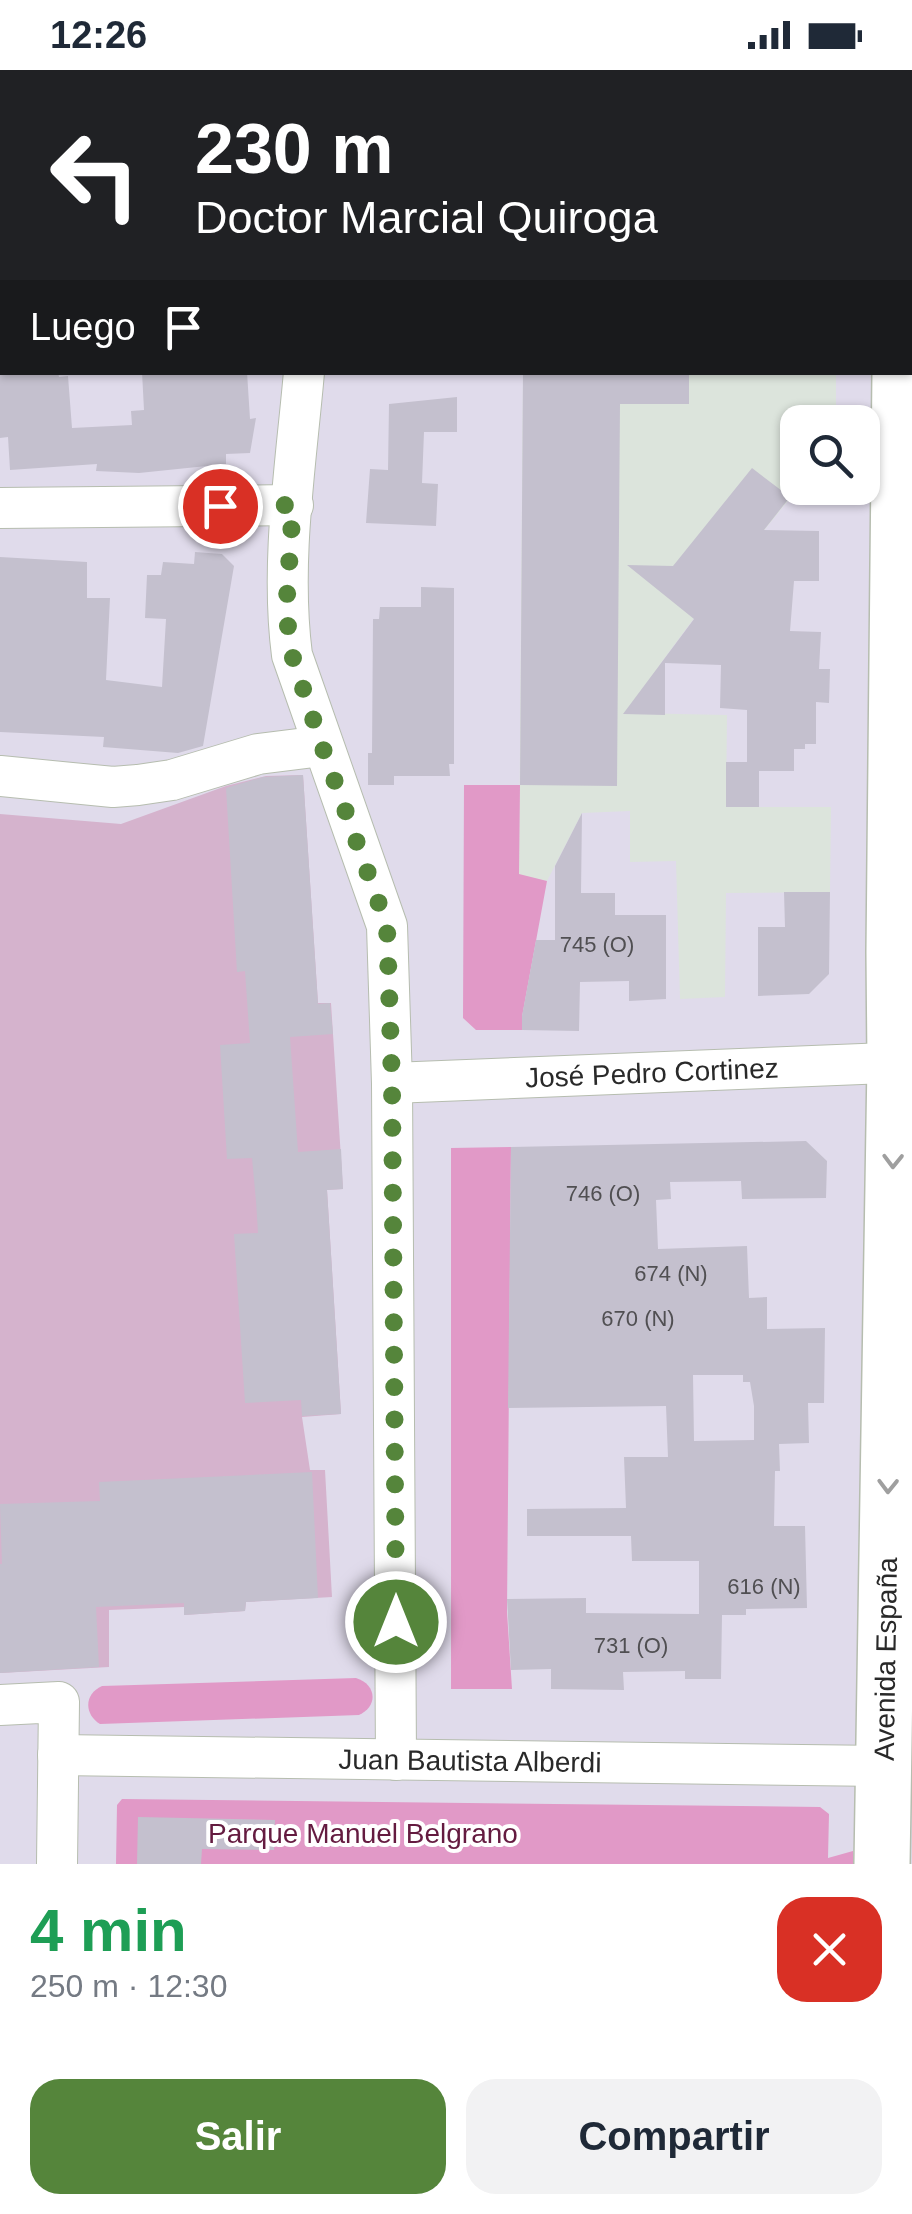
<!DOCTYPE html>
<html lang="es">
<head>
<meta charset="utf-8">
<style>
  :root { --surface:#fff; --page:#f2f2f3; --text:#1f2937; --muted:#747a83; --accent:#55853b }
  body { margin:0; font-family:Arial,sans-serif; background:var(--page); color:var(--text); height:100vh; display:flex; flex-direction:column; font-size:38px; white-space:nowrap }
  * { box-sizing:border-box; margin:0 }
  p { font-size:32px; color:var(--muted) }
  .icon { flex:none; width:55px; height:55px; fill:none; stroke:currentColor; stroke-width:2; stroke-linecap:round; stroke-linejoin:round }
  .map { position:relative; height:1794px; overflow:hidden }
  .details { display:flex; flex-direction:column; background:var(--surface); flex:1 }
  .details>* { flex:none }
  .banner { position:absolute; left:0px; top:0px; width:912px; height:305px; box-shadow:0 2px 8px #0004; background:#202124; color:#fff; overflow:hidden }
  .fabs { position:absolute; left:780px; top:335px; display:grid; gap:20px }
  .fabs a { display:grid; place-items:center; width:100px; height:100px; border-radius:20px; background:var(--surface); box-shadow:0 2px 8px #0004; font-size:50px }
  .pin { position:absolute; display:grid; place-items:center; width:85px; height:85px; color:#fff; margin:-42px; border:5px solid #fff; border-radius:50%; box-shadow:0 2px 10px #0007 }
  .me { position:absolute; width:110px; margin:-55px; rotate:0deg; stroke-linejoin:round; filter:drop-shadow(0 0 8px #0008) }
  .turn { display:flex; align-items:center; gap:35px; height:210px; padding:0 30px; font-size:45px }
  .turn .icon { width:130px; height:130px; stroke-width:2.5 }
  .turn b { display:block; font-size:70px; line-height:85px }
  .then { display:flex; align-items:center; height:95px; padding:0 30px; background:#0003; gap:20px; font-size:38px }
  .round { display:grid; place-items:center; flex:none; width:105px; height:105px; border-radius:30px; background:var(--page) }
  .head { display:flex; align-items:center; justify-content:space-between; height:170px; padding:0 30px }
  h1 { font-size:60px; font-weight:700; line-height:75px; color:#1e9e55 }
  .cta { display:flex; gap:20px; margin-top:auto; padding:20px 30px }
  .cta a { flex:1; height:115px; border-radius:30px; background:var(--accent); color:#fff; font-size:40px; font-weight:700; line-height:115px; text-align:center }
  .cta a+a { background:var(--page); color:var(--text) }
  .status { display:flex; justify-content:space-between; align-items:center; height:70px; padding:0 50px; background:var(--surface); direction:ltr }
  .status svg { height:28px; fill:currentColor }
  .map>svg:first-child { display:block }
  .industrial { fill:#dce4dc }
  .green { fill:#e199c7 }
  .cemetery { fill:#d5b3cd }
  .building { fill:#c4c0ce; fill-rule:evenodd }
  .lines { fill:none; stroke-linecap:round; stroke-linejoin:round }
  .street-casing { stroke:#b6bdaf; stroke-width:42 }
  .secondary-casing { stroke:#b6bdaf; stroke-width:58 }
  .street { stroke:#fff; stroke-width:40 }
  .secondary { stroke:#fff; stroke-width:55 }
  .oneway { stroke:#9f9f9f }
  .route { stroke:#55853b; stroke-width:18; stroke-dasharray:0 32.4 }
  .labels { text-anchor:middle; stroke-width:8; stroke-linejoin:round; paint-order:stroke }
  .number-label { font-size:22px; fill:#504f52 }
  .street-label { font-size:28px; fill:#292929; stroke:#fff }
  .park-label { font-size:28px; fill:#641b40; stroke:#fff }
</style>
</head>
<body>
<div class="status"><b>12:26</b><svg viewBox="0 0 49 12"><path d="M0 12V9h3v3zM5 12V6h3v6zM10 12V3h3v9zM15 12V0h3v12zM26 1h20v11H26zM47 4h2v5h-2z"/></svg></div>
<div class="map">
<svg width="912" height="1794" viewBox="0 0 912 1794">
  <rect width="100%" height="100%" fill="#e0dbeb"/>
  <path class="industrial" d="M 523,303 L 836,303 L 836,352 L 798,352 L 798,418 L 695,547 L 661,593 L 631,643 L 727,645 L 726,737 L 831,737 L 830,822 L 726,823 L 725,927 L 680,929 L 676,791 L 630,792 L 630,741 L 582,743 L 547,811 L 519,805 Z"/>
  <g class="green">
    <path d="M 464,715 L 520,715 L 519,804 L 547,811 L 522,947 L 522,960 L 476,960 L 463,948 Z"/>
    <path d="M 511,1077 L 507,1542 L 512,1619 L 451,1619 L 451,1078 Z"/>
    <path d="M 356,1608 C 376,1614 379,1636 359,1645 L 100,1654 C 84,1644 84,1624 102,1616 Z"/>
    <path d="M 122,1729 L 820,1737 L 829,1744 L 828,1788 L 853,1781 L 853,1794 L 116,1794 L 117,1735 Z"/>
  </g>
  <path class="cemetery" d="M 303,705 L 318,933 L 331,933 L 343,1119 L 327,1120 L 341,1344 L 302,1347 L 310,1400 L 325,1400 L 332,1527 L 246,1532 L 245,1541 L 184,1545 L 184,1537 L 109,1540 L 109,1597 L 0,1603 L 0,744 L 121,754 L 226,716 L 266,706 Z"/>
  <g class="building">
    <path d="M 0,302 L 58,302 L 59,307 L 68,306 L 72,358 L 132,355 L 131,341 L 144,340 L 142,302 L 247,302 L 250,349 L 256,348 L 250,383 L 226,384 L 226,394 L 139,403 L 96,401 L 97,394 L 10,400 L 8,367 L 0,368 Z"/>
    <path d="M 523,302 L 689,302 L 689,334 L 620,334 L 617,716 L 520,715 Z"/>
    <path d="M 457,327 L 457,362 L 424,362 L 422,413 L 438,414 L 436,456 L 366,453 L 370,399 L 388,400 L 389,334 Z"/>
    <path d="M 752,398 L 790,427 L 764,460 L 819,461 L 819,511 L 794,511 L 790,561 L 821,562 L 819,599 L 830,599 L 829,633 L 816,632 L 816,674 L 805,674 L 805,679 L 794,679 L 794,701 L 759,701 L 759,737 L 726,737 L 726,692 L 747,692 L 747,640 L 720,638 L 721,595 L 665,593 L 665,645 L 623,644 L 694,549 L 627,495 L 673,496 Z"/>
    <path d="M 195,482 L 222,484 L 234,496 L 203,676 L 178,683 L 103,677 L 104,667 L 0,662 L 0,487 L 87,492 L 87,528 L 110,528 L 106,610 L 162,617 L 166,549 L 145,548 L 147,505 L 161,505 L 163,492 L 194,494 Z"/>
    <path d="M 421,517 L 454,518 L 454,694 L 449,694 L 450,706 L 394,706 L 394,715 L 368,715 L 368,683 L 372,683 L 373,549 L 379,549 L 380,537 L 421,537 Z"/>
    <path d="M 303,705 L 318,934 L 330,933 L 333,964 L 290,967 L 298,1082 L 341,1079 L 343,1119 L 327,1120 L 341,1344 L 302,1346 L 301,1330 L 245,1333 L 234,1164 L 258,1163 L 256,1131 L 252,1088 L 227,1089 L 220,975 L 250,973 L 245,901 L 237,902 L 226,718 L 263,707 Z"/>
    <path d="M 582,743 L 581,823 L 615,823 L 615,845 L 666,845 L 666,929 L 629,931 L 629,911 L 580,912 L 579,961 L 522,960 L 522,946 L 536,870 L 555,870 L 555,796 Z"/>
    <path d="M 784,822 L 830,822 L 829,904 L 809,924 L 758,926 L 758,857 L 785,857 Z"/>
    <path d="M 806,1071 L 827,1091 L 826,1128 L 742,1129 L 741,1111 L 670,1112 L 671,1129 L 656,1130 L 658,1179 L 747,1176 L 749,1228 L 767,1227 L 767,1259 L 825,1258 L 824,1333 L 808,1333 L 809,1373 L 779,1374 L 780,1401 L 775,1401 L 774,1456 L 805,1456 L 807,1538 L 746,1539 L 746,1545 L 722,1545 L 721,1609 L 685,1609 L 685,1601 L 623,1602 L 624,1620 L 551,1619 L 551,1599 L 511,1600 L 507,1529 L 586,1528 L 586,1543 L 699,1544 L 699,1491 L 632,1491 L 631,1466 L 527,1466 L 527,1439 L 626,1438 L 624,1387 L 668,1387 L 666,1336 L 508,1338 L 511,1077 ZM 693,1305 L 743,1305 L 743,1312 L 750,1312 L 754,1336 L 754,1370 L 694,1371 Z"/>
    <path d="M 312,1402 L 318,1528 L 246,1532 L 245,1541 L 184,1545 L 184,1533 L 96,1537 L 99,1597 L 0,1603 L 0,1494 L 2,1494 L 0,1434 L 100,1431 L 99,1412 Z"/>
    <path d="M 138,1747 L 275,1750 L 274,1780 L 202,1779 L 201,1794 L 137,1794 Z"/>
  </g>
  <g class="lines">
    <g class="street-casing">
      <g id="street">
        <path d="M 327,2 L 327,0"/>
        <path d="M 304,302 C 296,394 280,493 292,585 L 387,856 L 392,1013 L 396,1690"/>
        <path d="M 0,438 L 293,435"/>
        <path d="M 0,706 L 113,717 L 138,715 L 172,710 L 258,684 L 322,676"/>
        <path id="s1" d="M 392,1013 L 912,992"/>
        <path d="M 0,1635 L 59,1632 L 57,1794"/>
        <path id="s2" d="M 58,1685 L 883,1696"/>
      </g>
    </g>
    <g class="secondary-casing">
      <g id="secondary">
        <path d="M 904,2 L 904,0"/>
        <path id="s3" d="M 882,1794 L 895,993 L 894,882 L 900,302"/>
      </g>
    </g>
    <use href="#street" class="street"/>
    <use href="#secondary" class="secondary"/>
  </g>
  <defs><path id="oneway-chevron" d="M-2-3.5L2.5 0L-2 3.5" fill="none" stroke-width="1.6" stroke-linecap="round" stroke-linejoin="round" transform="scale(2.5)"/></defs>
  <g class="oneway">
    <use href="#oneway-chevron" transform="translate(893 1091) rotate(91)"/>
    <use href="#oneway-chevron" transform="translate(888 1416) rotate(91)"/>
  </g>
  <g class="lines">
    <path class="route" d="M 220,436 L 293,435 L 286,542 L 292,585 L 322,676 L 387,856 L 392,1013 L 396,1552"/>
  </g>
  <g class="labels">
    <g class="number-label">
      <text x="597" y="882">745 (O)</text>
      <text x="603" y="1131">746 (O)</text>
      <text x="671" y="1211">674 (N)</text>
      <text x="638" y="1256">670 (N)</text>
      <text x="764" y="1524">616 (N)</text>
      <text x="631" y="1583">731 (O)</text>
    </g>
    <g class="street-label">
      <text dy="10" stroke="none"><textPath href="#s1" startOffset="260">José Pedro Cortinez</textPath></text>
      <text dy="10" stroke="none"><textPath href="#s3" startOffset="205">Avenida España</textPath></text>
      <text dy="10" stroke="none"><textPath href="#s2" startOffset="412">Juan Bautista Alberdi</textPath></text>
    </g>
    <g class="park-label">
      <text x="363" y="1773">Parque Manuel Belgrano</text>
    </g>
  </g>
</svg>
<div class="fabs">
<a><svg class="icon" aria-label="search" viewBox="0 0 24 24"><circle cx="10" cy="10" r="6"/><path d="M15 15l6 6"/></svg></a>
</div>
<div class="pin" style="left:220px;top:436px;background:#d93025"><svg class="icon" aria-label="arrive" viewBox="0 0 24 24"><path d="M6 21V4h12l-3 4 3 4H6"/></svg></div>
<svg class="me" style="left:396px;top:1552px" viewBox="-20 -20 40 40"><circle r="17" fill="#55853b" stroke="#fff" stroke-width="3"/><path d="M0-11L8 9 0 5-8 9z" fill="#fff"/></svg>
<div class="banner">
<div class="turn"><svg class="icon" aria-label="left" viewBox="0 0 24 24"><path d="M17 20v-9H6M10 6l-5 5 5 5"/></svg><div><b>230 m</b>Doctor Marcial Quiroga</div></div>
<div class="then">Luego<svg class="icon" aria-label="arrive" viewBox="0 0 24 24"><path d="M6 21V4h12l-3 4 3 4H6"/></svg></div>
</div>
</div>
<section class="details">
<div class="head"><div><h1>4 min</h1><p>250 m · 12:30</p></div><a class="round" style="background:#d93025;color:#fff"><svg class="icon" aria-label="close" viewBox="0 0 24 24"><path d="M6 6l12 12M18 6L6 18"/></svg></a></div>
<div class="cta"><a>Salir</a><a>Compartir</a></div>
</section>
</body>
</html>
